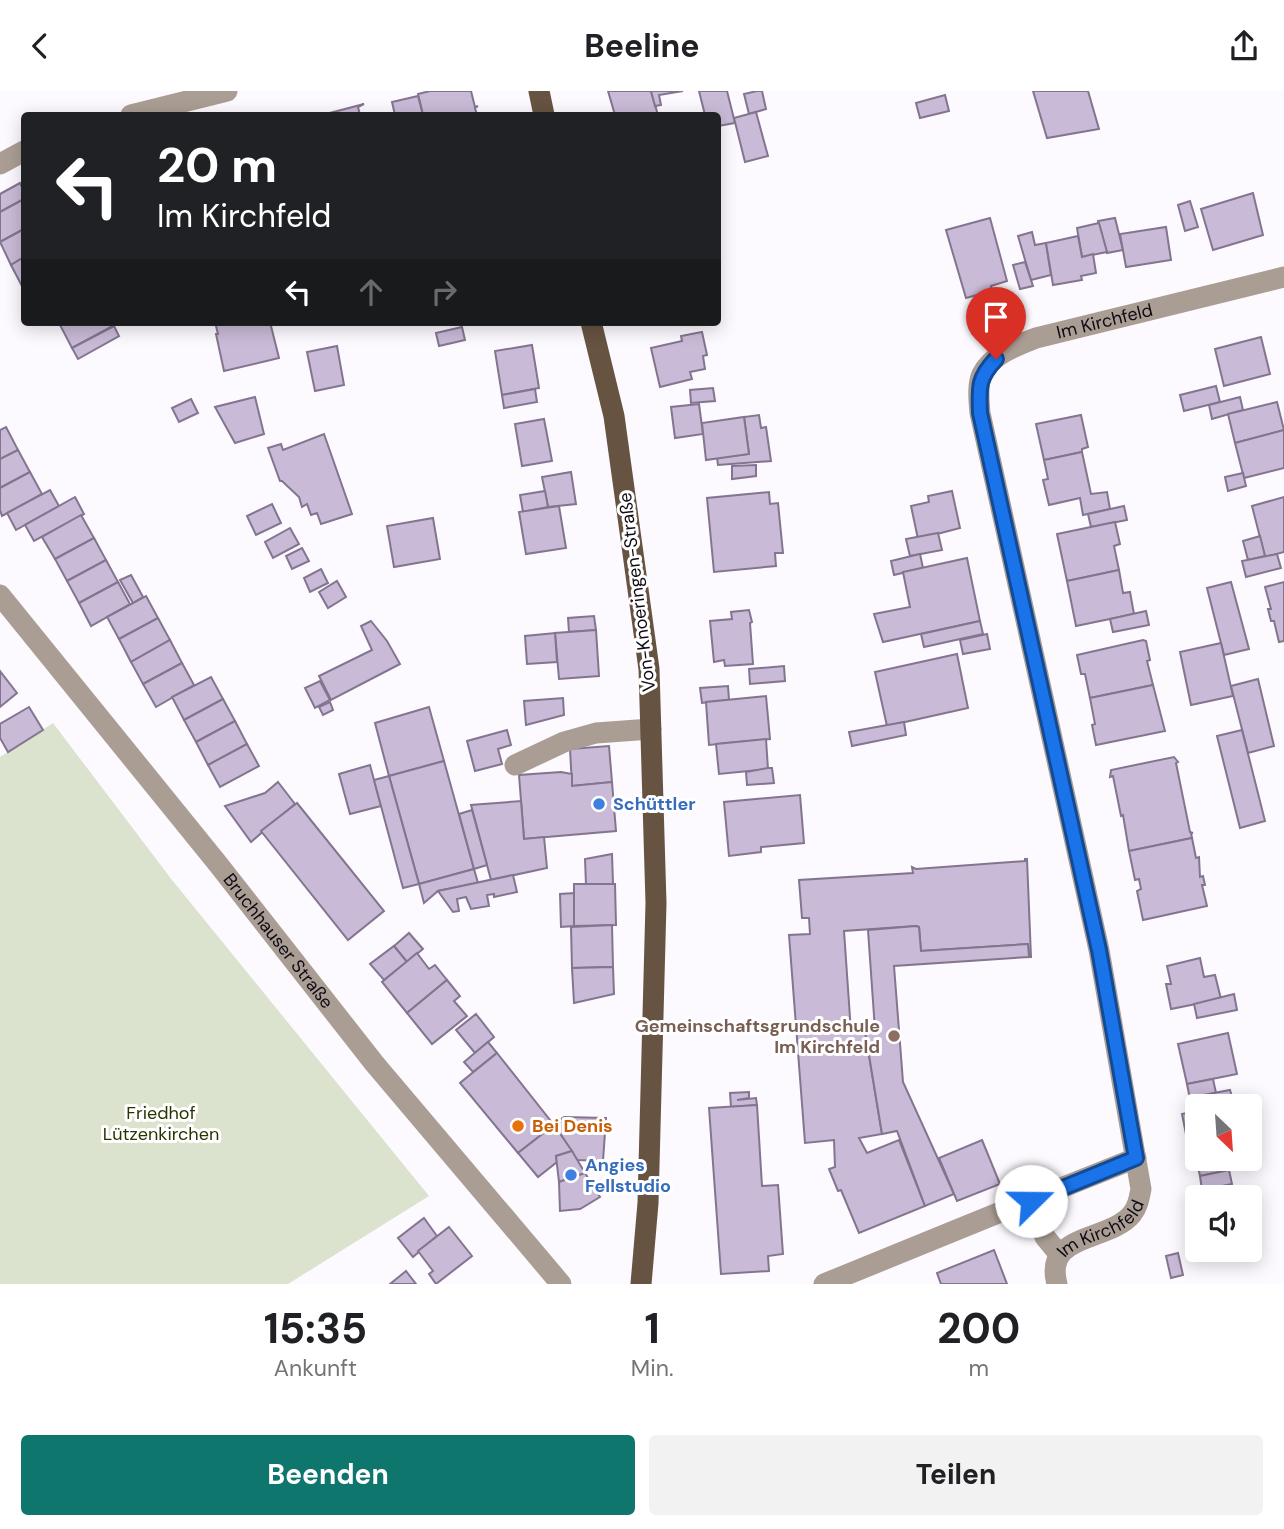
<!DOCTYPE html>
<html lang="de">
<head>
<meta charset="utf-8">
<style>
  :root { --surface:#fff; --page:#f2f2f2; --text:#202124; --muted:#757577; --accent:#0f766e }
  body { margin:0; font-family:"DM Sans",sans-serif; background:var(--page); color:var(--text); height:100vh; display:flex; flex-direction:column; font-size:26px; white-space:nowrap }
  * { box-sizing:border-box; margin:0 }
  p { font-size:23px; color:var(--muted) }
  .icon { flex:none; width:38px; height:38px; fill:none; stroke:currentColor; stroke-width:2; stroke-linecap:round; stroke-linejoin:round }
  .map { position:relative; height:1193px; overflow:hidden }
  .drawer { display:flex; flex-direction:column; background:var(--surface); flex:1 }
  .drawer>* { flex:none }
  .guide { position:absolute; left:21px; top:21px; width:700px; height:214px; border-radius:7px; box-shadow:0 4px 18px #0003; background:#202124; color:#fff; overflow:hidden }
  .needle { width:46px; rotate:155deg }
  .tools { position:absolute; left:1185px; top:1003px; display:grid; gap:14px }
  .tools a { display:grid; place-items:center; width:77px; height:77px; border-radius:7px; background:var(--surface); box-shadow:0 4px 18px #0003; font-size:35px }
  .pin { position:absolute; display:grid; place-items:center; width:60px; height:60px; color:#fff; margin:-72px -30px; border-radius:50% 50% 50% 0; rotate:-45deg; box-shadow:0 0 7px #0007 }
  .pin .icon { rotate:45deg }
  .me { position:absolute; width:77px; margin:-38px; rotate:68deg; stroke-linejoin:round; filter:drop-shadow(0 0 5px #0008) }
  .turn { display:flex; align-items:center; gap:24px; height:147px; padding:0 21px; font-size:32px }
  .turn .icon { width:91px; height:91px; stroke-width:2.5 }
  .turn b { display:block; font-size:49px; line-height:60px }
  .lanes { display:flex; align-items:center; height:66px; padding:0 21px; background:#0003; justify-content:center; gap:35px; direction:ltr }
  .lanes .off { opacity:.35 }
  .eta { display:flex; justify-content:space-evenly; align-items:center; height:119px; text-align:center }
  .eta b { font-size:42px; font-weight:700; line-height:49px }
  .action { display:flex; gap:14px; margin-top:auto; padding:14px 21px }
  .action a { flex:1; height:80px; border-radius:7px; background:var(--accent); color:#fff; font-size:28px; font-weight:700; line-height:80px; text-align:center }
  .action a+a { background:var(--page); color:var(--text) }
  header { display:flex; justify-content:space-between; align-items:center; height:91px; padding:0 21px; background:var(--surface); font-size:32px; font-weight:700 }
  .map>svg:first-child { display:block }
  .green { fill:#dbe2ce }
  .building { fill:#c9bad7; stroke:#83758f; stroke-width:2 }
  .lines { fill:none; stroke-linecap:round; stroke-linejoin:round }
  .minor { stroke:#aa9e94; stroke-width:21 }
  .major { stroke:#675342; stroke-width:21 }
  .route-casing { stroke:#114b97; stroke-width:18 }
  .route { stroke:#1a73e8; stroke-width:12 }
  .shop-dot { fill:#3f7fe0; stroke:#fff; stroke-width:2.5 }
  .education-dot { fill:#8d6e63; stroke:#fff; stroke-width:2.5 }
  .food-dot { fill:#e8710a; stroke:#fff; stroke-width:2.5 }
  .labels { text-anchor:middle; stroke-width:6; stroke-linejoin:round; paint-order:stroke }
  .street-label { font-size:18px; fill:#0f0a13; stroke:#fff }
  .shop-label { font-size:18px; font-weight:bold; fill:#366cbe; stroke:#fff; text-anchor:start }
  .education-label { font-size:18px; font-weight:bold; fill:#785e54; stroke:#fff; text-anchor:end }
  .park-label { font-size:18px; fill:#293500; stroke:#fff }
  .food-label { font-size:18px; font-weight:bold; fill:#c56008; stroke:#fff; text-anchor:start }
</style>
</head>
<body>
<header><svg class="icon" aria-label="back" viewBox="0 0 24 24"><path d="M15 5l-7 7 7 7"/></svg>Beeline<svg class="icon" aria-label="share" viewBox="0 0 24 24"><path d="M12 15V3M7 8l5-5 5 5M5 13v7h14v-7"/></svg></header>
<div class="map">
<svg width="1284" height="1193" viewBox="0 0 1284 1193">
  <rect width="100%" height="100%" fill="#fcf9ff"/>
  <path class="green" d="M 53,632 L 172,789 L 429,1105 L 288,1193 L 0,1193 L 0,666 Z"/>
  <g class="building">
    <path d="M 430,0 L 471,0 L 475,16 L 478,15 L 475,17 L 477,24 L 423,24 L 418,3 Z"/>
    <path d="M 608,0 L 651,0 L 658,24 L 615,24 Z"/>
    <path d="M 651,0 L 683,0 L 659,4 L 661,14 L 655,15 Z"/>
    <path d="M 699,0 L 727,0 L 735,32 L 718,35 L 718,24 L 705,24 Z"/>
    <path d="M 757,0 L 762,0 L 766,18 L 749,23 L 744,3 Z"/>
    <path d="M 1033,0 L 1088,0 L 1099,38 L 1047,47 Z"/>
    <path d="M 945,4 L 949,20 L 920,27 L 916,12 Z"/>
    <path d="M 418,5 L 423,24 L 395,24 L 392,11 Z"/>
    <path d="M 364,13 L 358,16 L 360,24 L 322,24 Z"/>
    <path d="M 756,21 L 768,65 L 745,71 L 734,27 Z"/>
    <path d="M 20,92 L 24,100 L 24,108 L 0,121 L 0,103 Z"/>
    <path d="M 1253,102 L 1263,144 L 1213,159 L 1201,118 Z"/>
    <path d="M 24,108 L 24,138 L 0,151 L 0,121 Z"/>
    <path d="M 1190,110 L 1198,136 L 1185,140 L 1178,114 Z"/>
    <path d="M 990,127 L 1007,190 L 991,195 L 992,200 L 966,207 L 946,139 Z"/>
    <path d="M 1115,127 L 1123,159 L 1107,162 L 1098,130 Z"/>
    <path d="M 1099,132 L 1107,161 L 1082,166 L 1077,137 Z"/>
    <path d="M 1166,136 L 1171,169 L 1126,176 L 1120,143 Z"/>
    <path d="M 24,138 L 24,166 L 11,174 L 0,151 Z"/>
    <path d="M 1032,141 L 1035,154 L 1046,152 L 1051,184 L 1031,189 L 1018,145 Z"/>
    <path d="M 1078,145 L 1082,166 L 1093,163 L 1096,182 L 1081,185 L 1082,189 L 1053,194 L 1046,152 Z"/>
    <path d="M 24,166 L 24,196 L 23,197 L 11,174 Z"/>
    <path d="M 1025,171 L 1033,195 L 1020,198 L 1013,174 Z"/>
    <path d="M 66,231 L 109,231 L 111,236 L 72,257 L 60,234 Z"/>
    <path d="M 215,231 L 270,231 L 279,267 L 224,280 L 216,243 L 218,243 Z"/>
    <path d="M 114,235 L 119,245 L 78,268 L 72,257 Z"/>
    <path d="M 462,236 L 465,249 L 439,255 L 436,242 Z"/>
    <path d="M 702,241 L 707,264 L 703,265 L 705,278 L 690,281 L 692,288 L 660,296 L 651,257 L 682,250 L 681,245 Z"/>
    <path d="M 1261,246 L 1270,283 L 1224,295 L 1215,258 Z"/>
    <path d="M 532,254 L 539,297 L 502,304 L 495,260 Z"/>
    <path d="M 337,255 L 344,294 L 315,300 L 307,261 Z"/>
    <path d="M 1216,295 L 1220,311 L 1184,320 L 1180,304 Z"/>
    <path d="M 713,297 L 715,310 L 691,312 L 690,299 Z"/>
    <path d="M 535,298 L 537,311 L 504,317 L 502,304 Z"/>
    <path d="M 255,306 L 264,343 L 235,352 L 215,316 Z"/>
    <path d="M 1240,306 L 1243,319 L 1212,328 L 1209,314 Z"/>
    <path d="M 191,308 L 198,322 L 179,331 L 172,317 Z"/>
    <path d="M 1277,311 L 1284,339 L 1235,352 L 1228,323 Z"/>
    <path d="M 699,313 L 703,343 L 675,347 L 671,316 Z"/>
    <path d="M 759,324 L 761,337 L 766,336 L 771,370 L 718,374 L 717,367 L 749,363 L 744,326 Z"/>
    <path d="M 1081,324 L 1088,356 L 1082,358 L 1082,361 L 1044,369 L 1036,333 Z"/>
    <path d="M 744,326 L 749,363 L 706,369 L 702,332 Z"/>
    <path d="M 544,328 L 552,370 L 522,375 L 515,333 Z"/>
    <path d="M 6,336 L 18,359 L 0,368 L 0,339 Z"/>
    <path d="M 1284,339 L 1284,377 L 1244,387 L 1235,352 Z"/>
    <path d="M 324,343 L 352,423 L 321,433 L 317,422 L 311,424 L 307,413 L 302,416 L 299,406 L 282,390 L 280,390 L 268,357 L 281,353 L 283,359 Z"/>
    <path d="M 18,359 L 30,381 L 0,397 L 0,368 Z"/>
    <path d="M 1082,361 L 1091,403 L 1107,401 L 1110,418 L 1083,424 L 1080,407 L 1049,414 L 1043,389 L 1048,388 L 1044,369 Z"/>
    <path d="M 756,374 L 756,385 L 732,388 L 732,375 Z"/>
    <path d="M 30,381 L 42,403 L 2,425 L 0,419 L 0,397 Z"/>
    <path d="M 571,381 L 576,413 L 548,416 L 542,386 Z"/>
    <path d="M 1243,382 L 1246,395 L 1228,400 L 1225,386 Z"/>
    <path d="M 50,399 L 59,415 L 16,439 L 7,422 Z"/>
    <path d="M 545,400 L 548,416 L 523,421 L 520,404 Z"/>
    <path d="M 952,400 L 960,437 L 918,448 L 911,415 L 929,411 L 928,405 Z"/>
    <path d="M 769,401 L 770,413 L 778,412 L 783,462 L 775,462 L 776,475 L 714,481 L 707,407 Z"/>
    <path d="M 75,406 L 84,423 L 34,450 L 25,434 Z"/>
    <path d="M 1284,406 L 1284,461 L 1265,466 L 1252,415 Z"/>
    <path d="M 272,413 L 281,432 L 256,444 L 247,425 Z"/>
    <path d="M 559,415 L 566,457 L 526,463 L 519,421 Z"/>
    <path d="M 1124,415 L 1127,429 L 1091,436 L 1088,423 Z"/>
    <path d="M 81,424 L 94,447 L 55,468 L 42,446 Z"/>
    <path d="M 433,427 L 440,468 L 394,476 L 387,435 Z"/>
    <path d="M 1115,431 L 1120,453 L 1114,455 L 1119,479 L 1067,490 L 1057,443 Z"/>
    <path d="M 290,437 L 299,453 L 273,467 L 265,451 Z"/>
    <path d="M 938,442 L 942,459 L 910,465 L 906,448 Z"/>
    <path d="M 1260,445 L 1265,465 L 1248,469 L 1243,450 Z"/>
    <path d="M 94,447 L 106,469 L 67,490 L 55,468 Z"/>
    <path d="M 302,457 L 309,470 L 292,478 L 286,465 Z"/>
    <path d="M 920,463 L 923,477 L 894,484 L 891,470 Z"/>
    <path d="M 1277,463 L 1281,477 L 1246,486 L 1242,470 Z"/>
    <path d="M 967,467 L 980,530 L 883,551 L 874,523 L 910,516 L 903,481 Z"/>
    <path d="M 106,469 L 118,491 L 79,512 L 67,490 Z"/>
    <path d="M 321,478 L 328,492 L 310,501 L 304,487 Z"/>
    <path d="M 1119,479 L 1123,502 L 1130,501 L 1134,523 L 1076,535 L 1067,490 Z"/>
    <path d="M 131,484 L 143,506 L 133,512 L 120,489 Z"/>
    <path d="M 337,490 L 346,506 L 328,517 L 319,501 Z"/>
    <path d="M 118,491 L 130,513 L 91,535 L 79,512 Z"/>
    <path d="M 1231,491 L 1249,558 L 1224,564 L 1207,497 Z"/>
    <path d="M 1284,491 L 1284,550 L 1279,551 L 1274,530 L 1271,530 L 1268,518 L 1271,518 L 1265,496 Z"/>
    <path d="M 146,505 L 158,527 L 119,548 L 107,526 Z"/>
    <path d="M 749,519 L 752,531 L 750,532 L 753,573 L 725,575 L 724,569 L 714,571 L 710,530 L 732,528 L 731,521 Z"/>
    <path d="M 1146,520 L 1149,534 L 1113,541 L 1110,528 Z"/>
    <path d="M 594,525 L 596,539 L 569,541 L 568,527 Z"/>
    <path d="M 158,527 L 170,549 L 131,571 L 119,548 Z"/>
    <path d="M 371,530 L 387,550 L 400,573 L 331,609 L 319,585 L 372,559 L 361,535 Z"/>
    <path d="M 980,530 L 983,543 L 924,556 L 921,543 Z"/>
    <path d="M 596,539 L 599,585 L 559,588 L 555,542 Z"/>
    <path d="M 555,542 L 557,571 L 527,573 L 525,545 Z"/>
    <path d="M 987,543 L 990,558 L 963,563 L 960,549 Z"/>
    <path d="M 170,549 L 182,572 L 143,593 L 131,571 Z"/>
    <path d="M 1143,549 L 1146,550 L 1150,569 L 1147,570 L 1153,594 L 1090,607 L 1085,583 L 1081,583 L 1077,564 Z"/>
    <path d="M 1221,552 L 1233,605 L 1191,614 L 1180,561 Z"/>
    <path d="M 957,563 L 968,617 L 887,635 L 875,581 Z"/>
    <path d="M 182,572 L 194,594 L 156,616 L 143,593 Z"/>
    <path d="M 784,575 L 785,590 L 750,593 L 749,578 Z"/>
    <path d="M 0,580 L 17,602 L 0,616 Z"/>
    <path d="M 211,586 L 223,608 L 184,629 L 172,606 Z"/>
    <path d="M 1258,588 L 1274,655 L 1248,662 L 1231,595 Z"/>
    <path d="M 320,590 L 330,609 L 315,617 L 305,597 Z"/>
    <path d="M 1153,594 L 1165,640 L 1096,654 L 1092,634 L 1095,633 L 1090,607 Z"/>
    <path d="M 728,595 L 729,609 L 702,612 L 700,597 Z"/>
    <path d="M 766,605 L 770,648 L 709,654 L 706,611 Z"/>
    <path d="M 563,607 L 564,624 L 526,634 L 524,610 Z"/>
    <path d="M 223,608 L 235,630 L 196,651 L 184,629 Z"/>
    <path d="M 330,611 L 333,619 L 323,624 L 319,616 Z"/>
    <path d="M 29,616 L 43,639 L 8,661 L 0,647 L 0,633 Z"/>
    <path d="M 429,616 L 444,670 L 389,685 L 375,632 Z"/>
    <path d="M 235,630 L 247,653 L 208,674 L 196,651 Z"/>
    <path d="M 904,631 L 906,644 L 852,655 L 849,641 Z"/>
    <path d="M 507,639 L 511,654 L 498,658 L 502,673 L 475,680 L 467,650 Z"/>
    <path d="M 1242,639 L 1265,730 L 1240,737 L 1217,645 Z"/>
    <path d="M 766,648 L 768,678 L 719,683 L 716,653 Z"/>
    <path d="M 247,653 L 259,675 L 220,696 L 208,674 Z"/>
    <path d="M 609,655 L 612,691 L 572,695 L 570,658 Z"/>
    <path d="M 1174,666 L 1178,671 L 1176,672 L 1190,741 L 1193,742 L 1191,742 L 1192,747 L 1129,760 L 1123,724 L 1121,725 L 1113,685 L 1110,686 L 1111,679 Z"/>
    <path d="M 444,670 L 474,778 L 419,793 L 389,685 Z"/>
    <path d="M 370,674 L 381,715 L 350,723 L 339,683 Z"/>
    <path d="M 768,677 L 772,677 L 774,692 L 747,694 L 746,681 Z"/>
    <path d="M 561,681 L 572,683 L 572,695 L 612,691 L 616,740 L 524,748 L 519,684 Z"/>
    <path d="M 389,685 L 419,793 L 403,797 L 374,689 Z"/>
    <path d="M 278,691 L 295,713 L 251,751 L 225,715 L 265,702 Z"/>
    <path d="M 800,704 L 804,752 L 761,756 L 761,761 L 729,765 L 724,711 Z"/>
    <path d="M 521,710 L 524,748 L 544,746 L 547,777 L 491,789 L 471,714 Z"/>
    <path d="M 297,712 L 384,820 L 348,849 L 261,740 Z"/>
    <path d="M 472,719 L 487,774 L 474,778 L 459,723 Z"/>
    <path d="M 1192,747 L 1196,767 L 1199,766 L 1200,786 L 1203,785 L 1205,794 L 1202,794 L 1207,815 L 1143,829 L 1137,800 L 1141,798 L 1139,788 L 1135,789 L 1129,760 Z"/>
    <path d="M 612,763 L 613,793 L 586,794 L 585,768 Z"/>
    <path d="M 1025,768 L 1027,768 L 1031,866 L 1029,866 L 1028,853 L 921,860 L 919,836 L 916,835 L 844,840 L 851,941 L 865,940 L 882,1043 L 859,1047 L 867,1062 L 899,1049 L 925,1115 L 859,1142 L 841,1099 L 838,1100 L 829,1078 L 835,1076 L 834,1049 L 805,1052 L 789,844 L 810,843 L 809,827 L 802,827 L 799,789 L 913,782 L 912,776 L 916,778 L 1025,770 Z"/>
    <path d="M 474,778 L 478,792 L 438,800 L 424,812 L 419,793 Z"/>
    <path d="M 513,784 L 517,801 L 494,806 L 494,803 L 487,804 L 489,815 L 471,818 L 466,806 L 457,808 L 459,820 L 453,821 L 438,800 Z"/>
    <path d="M 574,793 L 615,793 L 616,834 L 574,835 Z"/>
    <path d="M 574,802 L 574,835 L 561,836 L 560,803 Z"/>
    <path d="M 612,834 L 613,876 L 572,877 L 571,836 Z"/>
    <path d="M 916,835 L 919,836 L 921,860 L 1028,853 L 1029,866 L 894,875 L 903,991 L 954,1103 L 925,1115 L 897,1040 L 882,1043 L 865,940 L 875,939 L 868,839 Z"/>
    <path d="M 409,842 L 423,858 L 407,871 L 394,855 Z"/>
    <path d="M 394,855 L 407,871 L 384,889 L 370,873 Z"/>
    <path d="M 417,862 L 429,878 L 435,874 L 447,889 L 407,922 L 382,891 Z"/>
    <path d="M 1200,867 L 1204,886 L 1215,884 L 1221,908 L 1171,918 L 1166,893 L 1171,893 L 1167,875 Z"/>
    <path d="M 613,876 L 614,903 L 574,912 L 572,877 Z"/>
    <path d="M 447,889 L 460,905 L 454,910 L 467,925 L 432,953 L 407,922 Z"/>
    <path d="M 1234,903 L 1237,919 L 1197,927 L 1194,913 Z"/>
    <path d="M 476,923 L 494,946 L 475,962 L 456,939 Z"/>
    <path d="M 1228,942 L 1237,983 L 1187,993 L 1178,953 Z"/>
    <path d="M 488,951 L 497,962 L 473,981 L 464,971 Z"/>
    <path d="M 497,962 L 554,1034 L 518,1062 L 460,992 Z"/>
    <path d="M 1213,988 L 1216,1002 L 1190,1008 L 1187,993 Z"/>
    <path d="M 1230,999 L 1234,1012 L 1206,1015 L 1203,1004 Z"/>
    <path d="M 749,1001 L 749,1007 L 737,1009 L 756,1007 L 757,1014 L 731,1016 L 730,1002 Z"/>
    <path d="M 757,1014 L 762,1095 L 778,1094 L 783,1163 L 768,1165 L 769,1180 L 721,1183 L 709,1017 Z"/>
    <path d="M 1197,1020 L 1197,1068 L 1215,1068 L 1192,1073 L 1182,1023 Z"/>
    <path d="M 564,1026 L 606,1027 L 603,1070 L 577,1069 L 554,1033 Z"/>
    <path d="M 1253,1030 L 1258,1058 L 1250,1059 L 1250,1031 Z"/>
    <path d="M 554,1034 L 572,1060 L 556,1065 L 557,1071 L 538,1086 L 518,1062 Z"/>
    <path d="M 982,1049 L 1000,1093 L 957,1110 L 939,1067 Z"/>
    <path d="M 572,1060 L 585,1082 L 559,1091 L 556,1065 Z"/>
    <path d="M 1215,1068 L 1227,1068 L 1229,1079 L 1200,1085 L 1197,1071 Z"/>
    <path d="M 1229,1079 L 1232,1093 L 1202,1099 L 1200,1085 Z"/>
    <path d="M 585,1082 L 600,1106 L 580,1118 L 560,1120 L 559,1091 Z"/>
    <path d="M 1247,1099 L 1248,1106 L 1213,1106 Z"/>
    <path d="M 1250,1112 L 1257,1151 L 1250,1153 Z"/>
    <path d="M 424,1127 L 437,1145 L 413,1166 L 398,1147 Z"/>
    <path d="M 449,1136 L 472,1165 L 436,1193 L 429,1183 L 433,1180 L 418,1160 Z"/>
    <path d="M 994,1159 L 1007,1193 L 941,1193 L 937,1182 Z"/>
    <path d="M 1178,1162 L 1183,1184 L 1171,1187 L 1166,1165 Z"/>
    <path d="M 406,1180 L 416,1193 L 390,1193 Z"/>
  </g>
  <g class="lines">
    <g class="minor">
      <path d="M 131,24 L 227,0"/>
      <path d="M 0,73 L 24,60"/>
      <path id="s1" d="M 0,504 L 218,773 L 374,972 L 561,1193"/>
      <path d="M 515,674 L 564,651 L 596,642 L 651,638"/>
      <path d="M 1059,1163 L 1045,1146 L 1031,1109 L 1136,1067"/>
      <path d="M 824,1193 L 1003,1120"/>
      <path id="s2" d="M 1057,1193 C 1043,1142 1109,1151 1132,1123 C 1138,1115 1139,1108 1141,1098 L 1099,859 L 980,322 C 979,310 977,294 982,283 C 991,264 1018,254 1036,247 L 1284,186"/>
    </g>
    <g class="major">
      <path d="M 539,0 L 544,24"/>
      <path d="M 591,231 L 614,325 L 649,578 L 656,812 L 648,1112 L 641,1193"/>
    </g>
  </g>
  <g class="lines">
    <g class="route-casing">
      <path id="route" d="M 996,268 C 978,287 979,296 980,322 L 1099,859 L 1136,1067 L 1031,1110"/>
    </g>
    <use href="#route" class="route"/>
  </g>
  <g class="shop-dot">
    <circle cx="599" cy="713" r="7"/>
    <circle cx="571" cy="1084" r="7"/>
  </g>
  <circle class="education-dot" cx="894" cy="945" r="7"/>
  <circle class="food-dot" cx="518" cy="1035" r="7"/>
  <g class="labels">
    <g class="street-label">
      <text dy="6" stroke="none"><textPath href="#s2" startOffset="1110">Im Kirchfeld</textPath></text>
      <text transform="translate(637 501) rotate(-97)" y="6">Von-Knoeringen-Straße</text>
      <text dy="6" stroke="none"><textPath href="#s1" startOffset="444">Bruchhauser Straße</textPath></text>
      <text dy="6" stroke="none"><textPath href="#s2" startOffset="80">Im Kirchfeld</textPath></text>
    </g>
    <g class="shop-label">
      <text x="613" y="719">Schüttler</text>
      <text x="585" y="1080">Angies<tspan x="585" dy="21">Fellstudio</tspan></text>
    </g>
    <g class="education-label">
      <text x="880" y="941">Gemeinschaftsgrundschule<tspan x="880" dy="21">Im Kirchfeld</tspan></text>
    </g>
    <g class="park-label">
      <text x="161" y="1028">Friedhof<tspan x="161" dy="21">Lützenkirchen</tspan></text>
    </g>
    <g class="food-label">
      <text x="532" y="1041">Bei Denis</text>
    </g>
  </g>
</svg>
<div class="tools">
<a><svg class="needle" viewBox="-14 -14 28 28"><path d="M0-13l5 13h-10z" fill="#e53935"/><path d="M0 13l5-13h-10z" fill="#757577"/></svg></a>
<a><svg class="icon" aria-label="sound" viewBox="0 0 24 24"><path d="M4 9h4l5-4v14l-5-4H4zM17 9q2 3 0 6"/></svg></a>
</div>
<div class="pin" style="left:996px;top:268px;background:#d93025"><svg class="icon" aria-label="arrive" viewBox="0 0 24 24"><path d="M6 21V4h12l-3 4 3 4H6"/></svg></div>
<svg class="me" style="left:1031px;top:1110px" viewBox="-20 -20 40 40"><circle r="19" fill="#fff"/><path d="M0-13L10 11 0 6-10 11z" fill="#1a73e8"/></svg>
<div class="guide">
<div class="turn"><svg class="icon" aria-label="left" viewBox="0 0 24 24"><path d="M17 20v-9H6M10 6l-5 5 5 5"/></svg><div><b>20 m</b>Im Kirchfeld</div></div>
<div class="lanes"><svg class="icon" aria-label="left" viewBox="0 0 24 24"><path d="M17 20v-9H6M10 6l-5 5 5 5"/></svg><svg class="icon off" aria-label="ahead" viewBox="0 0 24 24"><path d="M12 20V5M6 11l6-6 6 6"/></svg><svg class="icon off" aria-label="right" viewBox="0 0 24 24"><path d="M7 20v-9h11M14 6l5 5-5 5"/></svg></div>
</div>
</div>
<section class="drawer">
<div class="eta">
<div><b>15:35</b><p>Ankunft</p></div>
<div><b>1</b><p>Min.</p></div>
<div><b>200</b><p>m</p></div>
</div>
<div class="action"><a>Beenden</a><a>Teilen</a></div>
</section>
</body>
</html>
